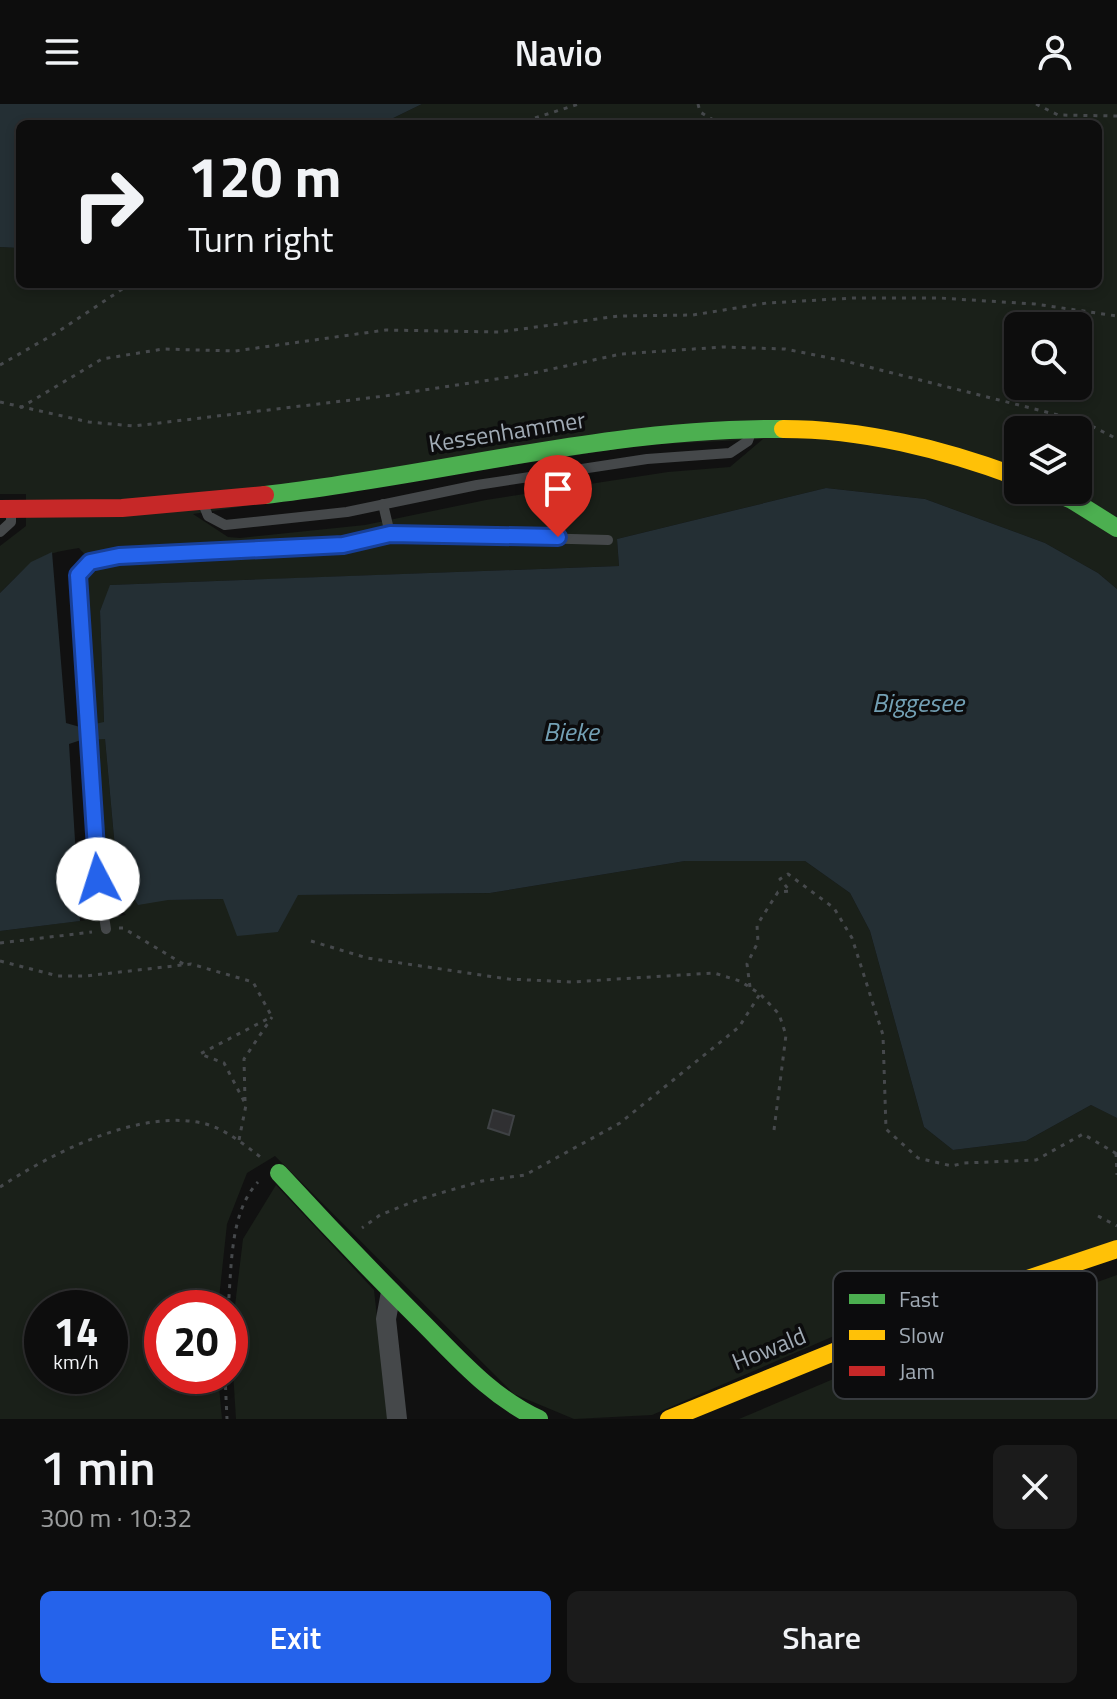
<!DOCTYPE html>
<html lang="en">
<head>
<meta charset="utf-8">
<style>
  :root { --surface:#0d0d0d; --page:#1b1b1b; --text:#f1f3f6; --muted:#9a9c9d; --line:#2d2d2e; --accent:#2563eb }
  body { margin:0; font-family:"Titillium Web",sans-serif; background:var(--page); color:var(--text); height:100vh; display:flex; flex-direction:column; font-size:30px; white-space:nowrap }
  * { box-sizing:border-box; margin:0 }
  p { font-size:26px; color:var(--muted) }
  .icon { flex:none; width:44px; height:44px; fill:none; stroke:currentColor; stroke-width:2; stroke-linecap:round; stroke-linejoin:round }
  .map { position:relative; height:1315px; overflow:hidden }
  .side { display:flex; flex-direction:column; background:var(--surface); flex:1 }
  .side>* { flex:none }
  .top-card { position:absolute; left:16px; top:16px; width:1086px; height:168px; border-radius:12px; box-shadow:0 4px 12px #0003,0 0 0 2px var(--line); background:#0d0d0d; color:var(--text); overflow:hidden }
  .buttons { position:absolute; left:1004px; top:208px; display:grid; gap:16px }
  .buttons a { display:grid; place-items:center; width:88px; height:88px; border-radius:12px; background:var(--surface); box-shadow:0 4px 12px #0003,0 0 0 2px var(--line); font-size:40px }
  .speed { position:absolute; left:24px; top:1186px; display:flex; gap:16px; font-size:40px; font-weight:700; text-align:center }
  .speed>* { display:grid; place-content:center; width:104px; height:104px; border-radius:50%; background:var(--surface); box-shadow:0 4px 12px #0003,0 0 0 2px var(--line); line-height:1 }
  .speed small { font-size:20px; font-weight:400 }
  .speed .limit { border:12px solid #d22; background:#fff; color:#111 }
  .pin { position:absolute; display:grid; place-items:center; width:68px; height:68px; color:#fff; margin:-82px -34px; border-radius:50% 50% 50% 0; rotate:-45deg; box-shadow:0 0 8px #0007 }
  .pin .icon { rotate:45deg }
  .me { position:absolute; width:88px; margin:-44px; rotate:355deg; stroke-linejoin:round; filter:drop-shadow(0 0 6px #0008) }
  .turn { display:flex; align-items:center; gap:28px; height:168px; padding:0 40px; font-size:36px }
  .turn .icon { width:104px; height:104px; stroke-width:2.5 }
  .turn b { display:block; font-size:56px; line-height:68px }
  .round { display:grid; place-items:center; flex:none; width:84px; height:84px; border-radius:12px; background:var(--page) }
  .headline { display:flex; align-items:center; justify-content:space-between; height:136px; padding:0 40px }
  h1 { font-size:48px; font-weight:600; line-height:60px }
  .action { display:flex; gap:16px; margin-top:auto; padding:16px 40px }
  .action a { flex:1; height:92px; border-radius:12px; background:var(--accent); color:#fff; font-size:32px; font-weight:600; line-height:92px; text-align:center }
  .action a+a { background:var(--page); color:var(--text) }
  header { display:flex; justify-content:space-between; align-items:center; height:104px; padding:0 40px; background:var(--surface); font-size:36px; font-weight:600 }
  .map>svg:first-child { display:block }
  .green { fill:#1a2019; fill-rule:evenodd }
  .water { fill:#242f34 }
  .building { fill:#303032; stroke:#3f4245; stroke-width:2 }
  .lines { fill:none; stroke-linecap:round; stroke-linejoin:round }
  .path { stroke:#46494c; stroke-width:3; stroke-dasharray:4 6; stroke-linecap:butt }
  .lane { stroke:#45484a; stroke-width:10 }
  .street { stroke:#45484a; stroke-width:20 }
  .fast { stroke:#4caf50; stroke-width:18 }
  .slow { stroke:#ffc107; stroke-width:18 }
  .jam { stroke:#c62828; stroke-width:18 }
  .route-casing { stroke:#184099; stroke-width:20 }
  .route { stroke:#2563eb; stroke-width:14 }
  .labels { text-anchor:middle; stroke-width:7; stroke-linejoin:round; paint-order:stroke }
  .street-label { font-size:24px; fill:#a0aab4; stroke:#0c0c0d }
  .water-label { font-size:26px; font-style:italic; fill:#73a0b4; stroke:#0c0c0d }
  .key { fill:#0c0c0d; stroke:#383b3f; stroke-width:2 }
  .key-label { font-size:22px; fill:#a0aab4 }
</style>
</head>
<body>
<header><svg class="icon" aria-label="menu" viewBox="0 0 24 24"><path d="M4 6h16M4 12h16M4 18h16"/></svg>Navio<svg class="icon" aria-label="person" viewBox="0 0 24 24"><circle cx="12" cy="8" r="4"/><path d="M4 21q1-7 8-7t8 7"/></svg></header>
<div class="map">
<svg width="1117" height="1315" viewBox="0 0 1117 1315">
  <rect width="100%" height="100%" fill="#111"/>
  <g class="green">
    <path d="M 422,0 L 1117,0 L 1117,485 L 1098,469 L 1045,439 L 925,395 L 826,384 L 617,435 L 619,462 L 111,481 L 100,507 L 104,619 L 94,621 L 82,474 L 97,465 L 79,444 C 36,450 30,459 0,489 L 0,442 L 26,422 L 26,390 L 0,390 L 0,143 L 20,144 L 20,180 L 1098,180 L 1098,20 L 381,20 ZM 1018,222 L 1078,222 L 1078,282 L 1018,282 ZM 1018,326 L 1078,326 L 1078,386 L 1018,386 ZM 763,335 L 730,363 L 668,368 L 486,396 L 365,421 L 240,434 L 228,433 L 193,410 L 643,341 Z"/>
    <path d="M 95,635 L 105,635 L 117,766 L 168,796 L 223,795 L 278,828 L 297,791 L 490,789 L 685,757 L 805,757 L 850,789 L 870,827 L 924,1023 L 953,1046 L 1026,1037 L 1091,1001 L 1117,1014 L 1117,1136 L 857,1222 L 652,1311 L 574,1315 L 514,1290 L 275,1052 L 247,1069 L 227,1120 L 218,1204 L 162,1204 L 162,1272 L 218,1272 L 222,1315 L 0,1315 L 0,827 L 126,811 L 115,800 L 103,769 ZM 42,1204 L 110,1204 L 110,1272 L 42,1272 Z"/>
    <path d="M 276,1081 L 374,1186 L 388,1315 L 236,1315 L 231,1235 L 243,1135 Z"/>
    <path d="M 1117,1171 L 1117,1315 L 739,1315 L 876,1257 Z"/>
  </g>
  <g class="water">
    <path d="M 0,0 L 422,0 L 381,20 L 20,20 L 19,144 L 0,143 Z"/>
    <path d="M 826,384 L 925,395 L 1045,439 L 1098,469 L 1117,485 L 1117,1014 L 1091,1001 L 1026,1037 L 953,1046 L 924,1023 L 870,827 L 850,789 L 805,757 L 685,757 L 490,789 L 298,791 L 278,828 L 237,832 L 223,795 L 168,796 L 138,801 L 117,766 L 105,635 L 81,636 L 69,640 L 80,817 L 0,827 L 0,489 L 31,458 L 52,448 L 66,619 L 80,623 L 104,618 L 100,507 L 110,481 L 619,462 L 617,435 Z"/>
  </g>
  <path class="building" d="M 493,1006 L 514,1012 L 509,1031 L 488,1024 Z"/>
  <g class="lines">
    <g class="path">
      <path d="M 698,0 L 700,8 L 720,20"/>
      <path d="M 1036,0 L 1058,11 L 1117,12"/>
      <path d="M 516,20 L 579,0"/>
      <path d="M 0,261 L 56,229 L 130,180"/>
      <path d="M 0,298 L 89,318 L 134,322 L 385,292 L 529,270 L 621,250 L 723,243 L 785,245 L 845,257 L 1082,317 L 1117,335"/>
      <path d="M 20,304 L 102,255 L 163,245 L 235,247 L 386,226 L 499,228 L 619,212 L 693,211 L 767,199 L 854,194 L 940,194 L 1035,200 L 1117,212"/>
      <path d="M 119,824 L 123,824 L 185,861"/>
      <path d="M 311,837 L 367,854 L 508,875 L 571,878 L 714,869 L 740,877 L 760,890 L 739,923 L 620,1019 L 525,1071 L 482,1077 L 420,1095 L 380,1111 L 362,1124"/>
      <path d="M 0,839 L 92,828"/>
      <path d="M 0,857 L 58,872 L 85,872 L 191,860 L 253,878 L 272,913"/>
      <path d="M 750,883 L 747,860 L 758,838 L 757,821 L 778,788 L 790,787 L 780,775 L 788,770 L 834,804 L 852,834 L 883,931 L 886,1025 L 918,1054 L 952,1062 L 964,1059 L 1036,1056 L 1083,1030 L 1117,1050"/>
      <path d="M 761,891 L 779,910 L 786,931 L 774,1026"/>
      <path d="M 245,997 L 244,955 L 272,913"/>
      <path d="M 239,1036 L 246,1001 L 224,959 L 200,950 L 271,913"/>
      <path d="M 1116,1049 L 1117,1071"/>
      <path d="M 0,1083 C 52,1049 142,1003 206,1020 C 227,1026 246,1042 263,1055"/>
      <path d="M 1098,1112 L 1117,1122"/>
      <path d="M 228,1204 C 232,1164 229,1109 258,1078"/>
      <path d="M 225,1272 L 227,1315"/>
    </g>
    <g class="lane">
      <path d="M 383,400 L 390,430"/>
      <path d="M 204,402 L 208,412 L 225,421 L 347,408 L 477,381 L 647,355 L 730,349 L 748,337 L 751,328"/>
      <path d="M 0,428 L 11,418 L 11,408"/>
      <path d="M 106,825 L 98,775 L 79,513 C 77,467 70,462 119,452 L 343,441 L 390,430 L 608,436"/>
    </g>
    <path class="street" d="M 391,1188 L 386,1215 L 397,1315"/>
    <g class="fast">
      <path d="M 1048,386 L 1072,396 L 1117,424"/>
      <path d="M 265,391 C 441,371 604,324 783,325"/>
      <path d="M 279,1069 C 325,1119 372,1168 421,1217 C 457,1253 491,1293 539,1315"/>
    </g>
    <g class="slow">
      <path d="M 783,325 C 864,325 942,345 1018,373"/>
      <path d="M 669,1315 L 947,1202 L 1117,1145"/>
    </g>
    <path class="jam" d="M 0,405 L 122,404 L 265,391"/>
  </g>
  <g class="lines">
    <g class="route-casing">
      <path id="route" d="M 98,775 L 78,471 L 90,458 L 119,452 L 343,441 L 390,430 L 558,433"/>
    </g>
    <use href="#route" class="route"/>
  </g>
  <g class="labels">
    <g class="street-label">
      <text transform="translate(507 328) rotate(-9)" y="8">Kessenhammer</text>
      <text transform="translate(769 1245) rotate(-22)" y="8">Howald</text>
    </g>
    <g class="water-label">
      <text x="918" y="608">Biggesee</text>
      <text x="571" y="637">Bieke</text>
    </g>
  </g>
  <rect x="833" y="1167" width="264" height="128" rx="12" class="key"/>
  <rect x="849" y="1190" width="36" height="10" fill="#4caf50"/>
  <rect x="849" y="1226" width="36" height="10" fill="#ffc107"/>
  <rect x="849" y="1262" width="36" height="10" fill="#c62828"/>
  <g class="key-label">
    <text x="899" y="1203">Fast</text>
    <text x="899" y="1239">Slow</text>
    <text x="899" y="1275">Jam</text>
  </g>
</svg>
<div class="buttons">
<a><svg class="icon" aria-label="search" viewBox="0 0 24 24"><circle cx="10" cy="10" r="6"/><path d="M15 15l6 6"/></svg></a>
<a><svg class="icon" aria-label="layers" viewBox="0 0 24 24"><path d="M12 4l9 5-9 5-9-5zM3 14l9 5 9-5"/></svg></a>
</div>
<div class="speed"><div>14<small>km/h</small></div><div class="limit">20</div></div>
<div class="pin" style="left:558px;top:433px;background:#d93025"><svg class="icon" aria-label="arrive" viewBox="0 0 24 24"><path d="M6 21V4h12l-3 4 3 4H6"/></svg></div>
<svg class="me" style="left:98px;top:775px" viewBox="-20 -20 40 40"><circle r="19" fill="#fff"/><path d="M0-13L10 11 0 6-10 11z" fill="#2563eb"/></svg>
<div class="top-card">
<div class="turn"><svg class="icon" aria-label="right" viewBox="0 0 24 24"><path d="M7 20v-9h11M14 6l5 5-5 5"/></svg><div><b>120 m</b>Turn right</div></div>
</div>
</div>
<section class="side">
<div class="headline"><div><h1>1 min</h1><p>300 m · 10:32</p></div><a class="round"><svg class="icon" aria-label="close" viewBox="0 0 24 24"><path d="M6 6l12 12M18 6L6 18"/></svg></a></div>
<div class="action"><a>Exit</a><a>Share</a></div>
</section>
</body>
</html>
